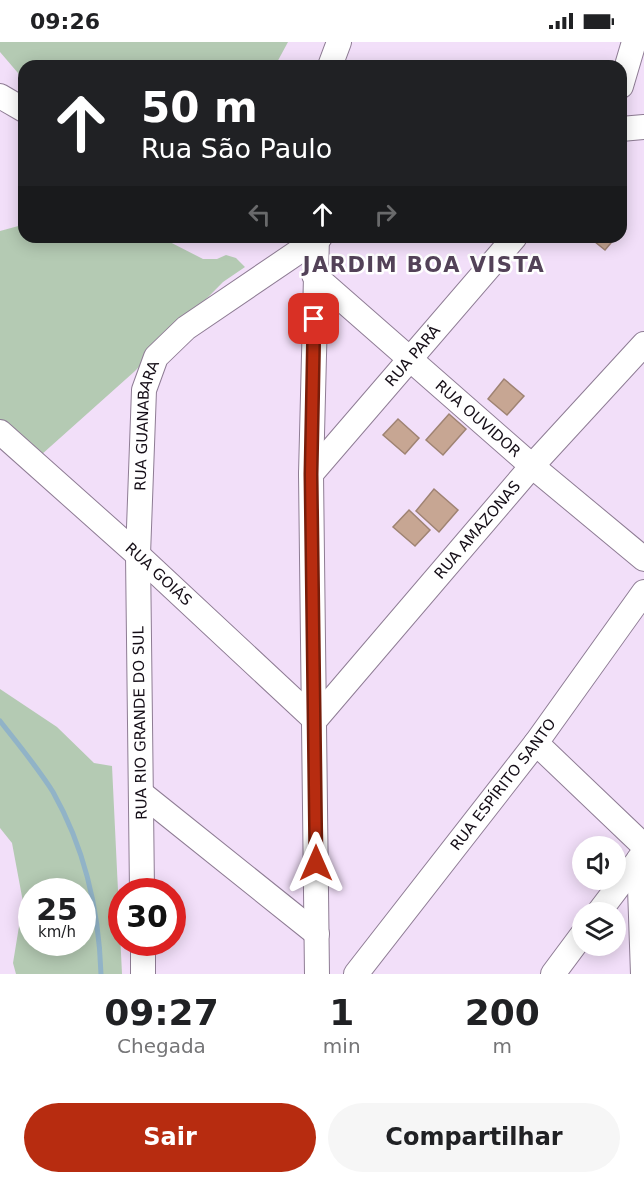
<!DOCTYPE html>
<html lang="pt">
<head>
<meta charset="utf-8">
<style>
  :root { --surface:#fff; --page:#f6f6f6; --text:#202124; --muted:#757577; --accent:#b72c10 }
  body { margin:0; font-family:"DejaVu Sans",sans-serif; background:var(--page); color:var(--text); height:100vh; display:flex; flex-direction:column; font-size:22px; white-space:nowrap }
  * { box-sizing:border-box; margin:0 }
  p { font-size:20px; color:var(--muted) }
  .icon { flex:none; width:33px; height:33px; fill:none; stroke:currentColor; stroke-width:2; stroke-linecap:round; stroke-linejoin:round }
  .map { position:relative; height:932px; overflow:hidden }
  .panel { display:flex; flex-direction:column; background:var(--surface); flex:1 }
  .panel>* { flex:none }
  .banner { position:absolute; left:18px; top:18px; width:609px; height:183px; border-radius:18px; box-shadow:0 3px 15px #0003; background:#202124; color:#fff; overflow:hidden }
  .buttons { position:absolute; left:572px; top:794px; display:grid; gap:12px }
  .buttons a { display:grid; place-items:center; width:54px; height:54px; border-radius:50%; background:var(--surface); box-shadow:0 3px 15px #0003; font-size:30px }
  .speed { position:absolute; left:18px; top:836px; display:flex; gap:12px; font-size:30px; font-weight:700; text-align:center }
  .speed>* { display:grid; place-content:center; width:78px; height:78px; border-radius:50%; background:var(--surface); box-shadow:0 3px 15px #0003; line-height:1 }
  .speed small { font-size:15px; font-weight:400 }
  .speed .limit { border:9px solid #d22; background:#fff; color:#111 }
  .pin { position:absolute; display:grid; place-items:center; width:51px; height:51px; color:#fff; margin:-26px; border-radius:12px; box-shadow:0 3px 9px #0006 }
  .me { position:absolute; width:66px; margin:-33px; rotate:0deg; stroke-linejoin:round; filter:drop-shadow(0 0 4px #0008) }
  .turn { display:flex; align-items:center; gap:21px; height:126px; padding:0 24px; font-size:27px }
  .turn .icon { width:78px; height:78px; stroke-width:2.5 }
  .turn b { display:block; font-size:42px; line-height:51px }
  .lanes { display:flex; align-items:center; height:57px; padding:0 24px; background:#0003; justify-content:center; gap:30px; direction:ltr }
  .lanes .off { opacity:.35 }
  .eta { display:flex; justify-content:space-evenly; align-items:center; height:102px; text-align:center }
  .eta b { font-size:36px; font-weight:700; line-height:42px }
  .button { display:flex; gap:12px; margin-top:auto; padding:12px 24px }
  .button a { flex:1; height:69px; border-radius:36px; background:var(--accent); color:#fff; font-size:24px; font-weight:700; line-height:69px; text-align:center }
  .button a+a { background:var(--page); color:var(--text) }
  .status { display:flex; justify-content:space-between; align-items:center; height:42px; padding:0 30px; background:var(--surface); direction:ltr }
  .status svg { height:16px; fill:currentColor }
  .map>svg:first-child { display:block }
  .green { fill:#b4cab3; fill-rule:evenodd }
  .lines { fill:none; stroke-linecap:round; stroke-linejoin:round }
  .stream { stroke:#91b3c7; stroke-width:5 }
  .building { fill:#c7a693; stroke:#9f8373; stroke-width:1.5 }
  .minor-casing { stroke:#8e7c94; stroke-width:26 }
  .minor { stroke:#fff; stroke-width:24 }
  .route-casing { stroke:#771d0a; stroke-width:15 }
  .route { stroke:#b72c10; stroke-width:10 }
  .labels { text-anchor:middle; stroke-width:5; stroke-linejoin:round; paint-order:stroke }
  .street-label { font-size:15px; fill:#150e17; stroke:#fff }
  .district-label { font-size:21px; font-weight:bold; letter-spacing:1.5px; fill:#534258; stroke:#fff }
</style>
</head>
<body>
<div class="status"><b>09:26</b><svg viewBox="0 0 49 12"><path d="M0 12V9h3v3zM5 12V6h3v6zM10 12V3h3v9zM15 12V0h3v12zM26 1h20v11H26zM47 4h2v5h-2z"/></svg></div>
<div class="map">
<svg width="644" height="932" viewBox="0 0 644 932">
  <rect width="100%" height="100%" fill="#f2dff9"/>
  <g class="green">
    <path d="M 0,0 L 288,0 L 275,24 L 24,24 L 24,38 L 0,10 Z"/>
    <path d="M 22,183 L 24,195 L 32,198 L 40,195 L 160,195 L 203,217 L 217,217 L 226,213 L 236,216 L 245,225 L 223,240 L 135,329 L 41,413 L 0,380 L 0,189 Z"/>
    <path d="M 0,647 L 57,685 L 94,721 L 112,724 L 122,932 L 16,932 L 13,921 L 23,860 L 12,801 L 0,786 ZM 32,849 L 82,849 L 82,900 L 32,900 Z"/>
  </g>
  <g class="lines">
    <path class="stream" d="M 0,679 C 18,702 38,726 53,750 C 84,805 99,869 101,932"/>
  </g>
  <g class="building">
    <path d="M 589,195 L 616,195 L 605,208 Z"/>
    <path d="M 504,337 L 524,354 L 507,373 L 488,357 Z"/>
    <path d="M 449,372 L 466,387 L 443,413 L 426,398 Z"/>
    <path d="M 398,377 L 419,396 L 405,412 L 383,393 Z"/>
    <path d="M 434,447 L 458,468 L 439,490 L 416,469 Z"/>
    <path d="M 409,468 L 430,488 L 415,504 L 393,485 Z"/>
  </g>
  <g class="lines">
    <g class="minor-casing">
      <g id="minor">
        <path d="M 330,24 L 339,0"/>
        <path d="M 621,44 L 634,0"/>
        <path d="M 0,54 L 24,68"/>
        <path d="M 621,87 L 644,85"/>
        <path id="s1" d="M 314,233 L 532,424 L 644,517"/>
        <path id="s2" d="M 0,390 L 138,513 L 315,678"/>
        <path id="s3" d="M 311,432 L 515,195"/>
        <path id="s4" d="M 315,678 L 532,424 L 644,302"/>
        <path d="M 536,701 L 644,804"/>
        <path d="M 141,751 L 317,892"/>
        <path d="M 639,817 L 643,932"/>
        <path id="s5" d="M 142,849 L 138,513 L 144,348 L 156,315 L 186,286 L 320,195"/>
        <path d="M 599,870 L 643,812"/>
        <path d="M 143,900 L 143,932"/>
        <path d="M 317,932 L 311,432 L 317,195"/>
        <path id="s6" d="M 356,932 L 536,701 L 644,550"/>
        <path d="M 553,932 L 582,893"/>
      </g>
    </g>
    <use href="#minor" class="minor"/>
  </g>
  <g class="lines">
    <g class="route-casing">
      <path id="route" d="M 314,277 L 311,432 L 316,821"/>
    </g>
    <use href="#route" class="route"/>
  </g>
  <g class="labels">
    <g class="street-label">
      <text dy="5" stroke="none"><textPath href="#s3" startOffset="156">RUA PARÁ</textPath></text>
      <text dy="5" stroke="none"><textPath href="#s1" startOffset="218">RUA OUVIDOR</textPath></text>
      <text dy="5" stroke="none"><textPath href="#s5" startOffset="466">RUA GUANABARA</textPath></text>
      <text dy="5" stroke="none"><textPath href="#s4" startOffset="250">RUA AMAZONAS</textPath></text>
      <text dy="5" stroke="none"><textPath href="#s2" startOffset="213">RUA GOIÁS</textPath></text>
      <text transform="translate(140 681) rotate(-91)" y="5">RUA RIO GRANDE DO SUL</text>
      <text dy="5" stroke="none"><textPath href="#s6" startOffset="240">RUA ESPÍRITO SANTO</textPath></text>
    </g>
    <g class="district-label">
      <text x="424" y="230">JARDIM BOA VISTA</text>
    </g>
  </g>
</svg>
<div class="buttons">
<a><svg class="icon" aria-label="sound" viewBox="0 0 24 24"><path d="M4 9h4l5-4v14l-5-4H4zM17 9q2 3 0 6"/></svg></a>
<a><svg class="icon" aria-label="layers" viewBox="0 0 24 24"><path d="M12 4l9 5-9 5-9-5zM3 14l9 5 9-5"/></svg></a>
</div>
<div class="speed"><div>25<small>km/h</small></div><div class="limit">30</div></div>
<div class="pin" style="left:314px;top:277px;background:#d93025"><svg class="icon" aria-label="arrive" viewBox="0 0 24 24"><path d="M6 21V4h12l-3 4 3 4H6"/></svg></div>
<svg class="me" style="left:316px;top:821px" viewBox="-20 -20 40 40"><path d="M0-17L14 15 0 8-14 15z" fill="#b72c10" stroke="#fff" stroke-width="4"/></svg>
<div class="banner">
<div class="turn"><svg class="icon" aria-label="ahead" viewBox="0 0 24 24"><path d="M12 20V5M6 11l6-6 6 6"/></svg><div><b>50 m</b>Rua São Paulo</div></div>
<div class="lanes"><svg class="icon off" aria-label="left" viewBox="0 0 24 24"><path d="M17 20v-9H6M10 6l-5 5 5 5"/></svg><svg class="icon" aria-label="ahead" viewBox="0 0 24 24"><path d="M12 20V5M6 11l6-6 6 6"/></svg><svg class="icon off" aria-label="right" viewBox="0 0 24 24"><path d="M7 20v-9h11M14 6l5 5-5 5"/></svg></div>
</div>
</div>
<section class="panel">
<div class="eta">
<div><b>09:27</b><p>Chegada</p></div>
<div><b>1</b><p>min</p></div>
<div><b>200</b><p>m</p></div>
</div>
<div class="button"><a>Sair</a><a>Compartilhar</a></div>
</section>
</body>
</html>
